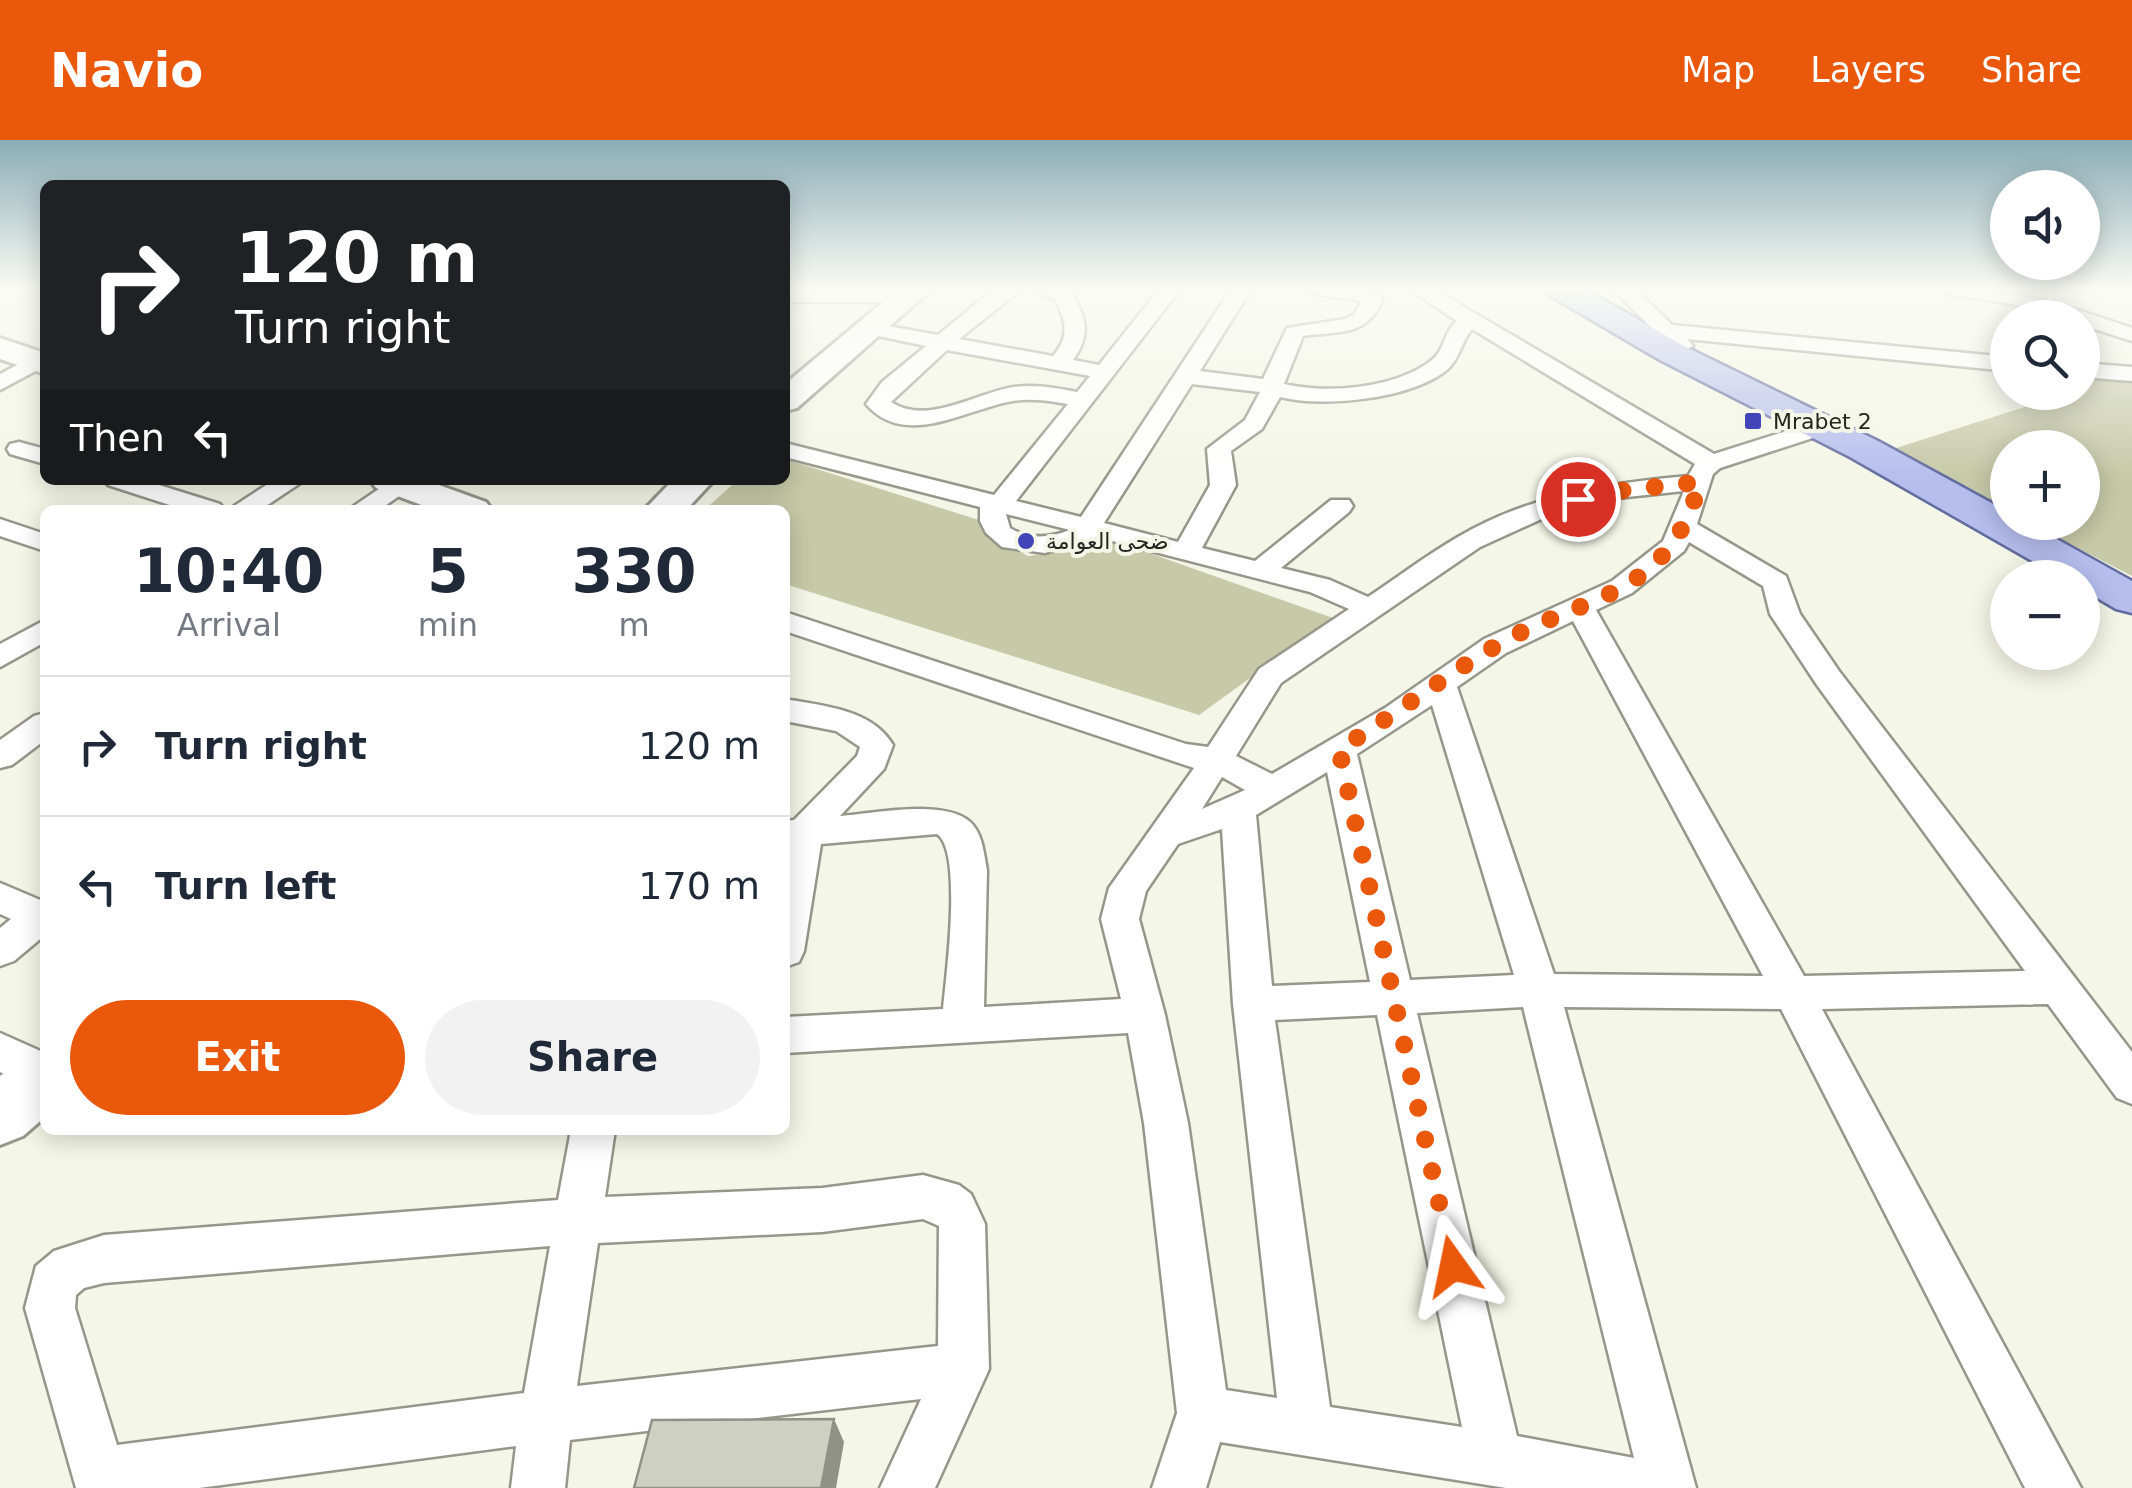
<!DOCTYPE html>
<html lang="en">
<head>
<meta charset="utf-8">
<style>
  :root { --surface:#fff; --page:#f2f2f3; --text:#1f2937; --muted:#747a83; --line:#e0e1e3; --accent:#ea580c }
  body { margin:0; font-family:"DejaVu Sans",Vazirmatn,sans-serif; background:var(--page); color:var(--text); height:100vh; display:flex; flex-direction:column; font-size:38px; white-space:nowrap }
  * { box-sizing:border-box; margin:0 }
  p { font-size:32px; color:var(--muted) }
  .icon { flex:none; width:55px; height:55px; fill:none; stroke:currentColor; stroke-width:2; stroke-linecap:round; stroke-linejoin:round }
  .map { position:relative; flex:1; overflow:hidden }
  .sheet { position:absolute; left:40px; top:365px; width:750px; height:630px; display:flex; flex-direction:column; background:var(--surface); border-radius:15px; box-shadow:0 5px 25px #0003 }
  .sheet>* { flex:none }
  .banner { position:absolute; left:40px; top:40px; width:750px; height:305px; border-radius:15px; box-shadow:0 5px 25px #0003; background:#202124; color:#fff; overflow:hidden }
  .tools { position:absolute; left:1990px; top:30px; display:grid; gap:20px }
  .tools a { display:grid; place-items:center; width:110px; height:110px; border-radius:50%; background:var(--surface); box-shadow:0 5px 25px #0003; font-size:50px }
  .pin { position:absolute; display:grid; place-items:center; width:85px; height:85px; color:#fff; margin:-42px; border:5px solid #fff; border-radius:50%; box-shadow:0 2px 10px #0007 }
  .me { position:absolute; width:110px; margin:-55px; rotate:348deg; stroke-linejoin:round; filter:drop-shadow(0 0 8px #0008) }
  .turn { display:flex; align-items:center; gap:35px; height:210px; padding:0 30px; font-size:45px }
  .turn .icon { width:130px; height:130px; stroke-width:2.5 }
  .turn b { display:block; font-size:70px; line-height:85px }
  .then { display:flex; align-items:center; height:95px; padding:0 30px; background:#0003; gap:20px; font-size:38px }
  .eta { display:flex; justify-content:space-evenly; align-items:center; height:170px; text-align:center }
  .eta b { font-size:60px; font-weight:700; line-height:70px }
  .primary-button { display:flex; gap:20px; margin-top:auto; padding:20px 30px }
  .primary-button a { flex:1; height:115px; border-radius:60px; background:var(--accent); color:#fff; font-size:40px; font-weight:700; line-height:115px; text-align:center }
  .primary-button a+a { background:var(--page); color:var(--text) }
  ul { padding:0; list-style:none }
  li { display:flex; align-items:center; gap:30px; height:140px; padding:0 30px; border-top:2px solid var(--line) }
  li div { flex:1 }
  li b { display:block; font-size:38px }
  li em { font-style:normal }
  header { display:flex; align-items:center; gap:60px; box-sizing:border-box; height:140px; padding:0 50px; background:var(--accent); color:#fff }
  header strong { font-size:48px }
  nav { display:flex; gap:55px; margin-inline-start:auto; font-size:35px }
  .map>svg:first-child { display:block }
  .green { fill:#c6caa8 }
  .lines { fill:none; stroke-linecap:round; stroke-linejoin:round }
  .street-casing { stroke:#96978a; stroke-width:5 }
  .secondary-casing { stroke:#96978a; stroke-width:6 }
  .primary-casing { stroke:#636c9f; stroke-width:5 }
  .street { fill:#fff; fill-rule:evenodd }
  .secondary { fill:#fff; fill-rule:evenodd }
  .primary { fill:#b6beee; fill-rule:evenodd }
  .shaded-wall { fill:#909288 }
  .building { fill:#ced0c2; stroke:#909288; stroke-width:2.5 }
  .route { stroke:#ea580c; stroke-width:18; stroke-dasharray:0 32.4 }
  .poi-dot { fill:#4244b9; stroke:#f4f6e7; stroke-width:4 }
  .labels { text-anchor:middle; stroke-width:8; stroke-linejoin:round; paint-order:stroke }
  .far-poi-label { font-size:22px; fill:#252621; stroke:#f4f6e7; text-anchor:start }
</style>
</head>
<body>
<header>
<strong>Navio</strong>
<nav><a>Map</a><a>Layers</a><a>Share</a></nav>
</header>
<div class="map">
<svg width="2132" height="1348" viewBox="0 0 2132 1348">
  <rect width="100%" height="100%" fill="#f4f6e7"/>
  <g class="green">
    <path d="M 2083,237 L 2132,241 L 2132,436 L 2029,383 L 2082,382 L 2082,308 L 2008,308 L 2007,371 L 1890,310 L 2037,263 L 2022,253 L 2082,252 Z"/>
    <path d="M 785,319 L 979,380 L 990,395 L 1028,416 L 1121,403 L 1333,478 L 1199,575 L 785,444 L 785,370 L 704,370 L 738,340 L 785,340 Z"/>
  </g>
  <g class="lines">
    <g class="street-casing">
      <g id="street">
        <path d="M 1023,148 L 959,199 L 1053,216 C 1070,197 1066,182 1056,160 L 1027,148 L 1071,152 C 1087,178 1091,195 1073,220 L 1099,225 L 1160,148 L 1181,148 L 1016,361 L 1081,377 L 1232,148 L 1252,148 L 1200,231 L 1263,239 L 1287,188 L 1345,179 L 1354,175 L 1362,161 L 1313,154 L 1303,148 L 1380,153 L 1383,157 C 1370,197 1338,191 1303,196 L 1284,244 C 1327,254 1395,249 1432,220 C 1445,210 1444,191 1457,181 L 1407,148 L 1432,148 L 1714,314 L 1815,282 L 1831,282 L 1835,287 L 1831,292 L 1720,328 L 1713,334 L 1697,384 L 1786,436 L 1800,474 L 1839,531 L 2132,912 L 2132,964 L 2117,958 L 2048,864 L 1822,869 L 2081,1348 L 2025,1348 L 1781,869 L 1564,867 L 1696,1348 L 1506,1348 L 1220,1302 L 1206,1348 L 1152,1348 L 1177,1273 L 1144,983 L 1128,893 L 785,913 L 785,877 L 943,869 C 946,837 963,711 937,694 L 821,704 L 804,811 L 799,822 L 785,827 L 785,681 L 794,680 L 857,616 L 860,607 L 836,591 L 785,581 L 785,559 C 823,566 872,569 893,605 L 884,629 L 840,676 C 872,674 950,657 973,685 C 983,697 984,715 987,730 L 984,867 L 1121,859 L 1101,779 L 1109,748 L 1194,628 L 785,491 L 785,472 L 1186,604 L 1208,607 L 1259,529 L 1349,469 L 1310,452 L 1097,397 L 1045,413 L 1002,407 L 986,393 L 980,381 L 980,367 L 785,317 L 785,303 L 994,355 L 1068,264 C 1050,261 1031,258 1013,261 C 968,268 905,310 866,264 L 882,242 L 926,206 L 864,193 L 861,189 L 871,183 L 938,195 L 993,150 ZM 1472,189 L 1695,324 L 1688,336 C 1608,343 1529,355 1458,397 C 1427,415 1398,437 1368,457 L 1330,440 L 1281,428 L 1349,372 L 1353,366 L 1349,360 L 1331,360 L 1255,421 L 1202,408 L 1236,345 L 1231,311 L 1262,289 L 1280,257 C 1325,268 1412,259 1448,229 C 1460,218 1462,200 1472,189 ZM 947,210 L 1090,236 L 1077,252 C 1057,248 1035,244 1014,247 C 975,253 928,286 891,262 ZM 1192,244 L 1260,252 L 1245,280 L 1207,309 L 1210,345 L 1178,402 L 1104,383 ZM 1684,351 L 1663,401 L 1612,441 L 1484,499 L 1385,568 L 1272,634 L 1236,616 L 1281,543 L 1480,407 L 1557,372 L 1608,359 ZM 1006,374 L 1070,390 C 1049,398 1029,400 1010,388 ZM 1689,402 L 1763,446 L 1770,474 L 1817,545 L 2025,831 L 1804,836 L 1596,470 L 1632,453 L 1684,411 ZM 1573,481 L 1763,836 L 1554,834 L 1457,547 L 1506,513 ZM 1432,565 L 1514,835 L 1410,840 L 1357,614 ZM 1327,632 L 1370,842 L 1272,846 L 1256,675 ZM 1222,637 L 1245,650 L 1202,669 ZM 1222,689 L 1233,864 L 1277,1258 L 1226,1250 L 1188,983 L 1165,875 L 1139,779 L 1146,751 L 1178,704 ZM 1523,867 L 1634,1318 L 1517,1296 L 1417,873 ZM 1377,875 L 1462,1287 L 1330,1267 L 1275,880 Z"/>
        <path d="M 1612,148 L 1634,148 L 1672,185 L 2008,217 L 2008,231 L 1687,199 L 1693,206 L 1682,212 L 1674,211 Z"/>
        <path d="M 1940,148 C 2012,148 2065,165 2132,188 L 2132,201 L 2082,185 L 2082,178 L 2061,178 L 2035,168 L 1950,154 Z"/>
        <path d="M 785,150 L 910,150 L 920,156 L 910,162 L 785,162 Z"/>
        <path d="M 45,210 L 45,226 L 0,250 L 0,234 Z"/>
        <path d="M 2082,223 L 2132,227 L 2132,241 L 2082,237 Z"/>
        <path d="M 19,302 L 45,309 L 45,324 L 10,314 L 7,309 L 10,304 Z"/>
        <path d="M 104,340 L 143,340 L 220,364 L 224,370 L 185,370 L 108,345 Z"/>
        <path d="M 274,340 L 305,340 L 260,370 L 228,370 Z"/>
        <path d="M 392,340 L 411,340 L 415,345 L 379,370 L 348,370 Z"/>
        <path d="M 0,379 L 45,394 L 45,411 L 0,396 Z"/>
        <path d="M 45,480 L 45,502 L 0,527 L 0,504 Z"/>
        <path d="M 45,573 L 45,600 L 12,625 L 0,628 L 0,600 L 34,576 Z"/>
        <path d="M 0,743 L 45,762 L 45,795 L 14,821 L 0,826 L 0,788 L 11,779 L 0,774 Z"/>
        <path d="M 0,893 L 45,913 L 45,953 L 0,932 Z"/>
        <path d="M 571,990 L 615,990 L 605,1057 L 822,1048 L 923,1035 L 959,1045 L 971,1054 L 985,1084 L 989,1229 L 935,1348 L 880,1348 L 921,1259 L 570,1300 L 565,1348 L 511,1348 L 516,1306 L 199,1348 L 76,1348 L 25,1168 L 36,1126 L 54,1111 L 104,1095 L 558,1060 ZM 923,1079 L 939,1086 L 938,1206 L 577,1246 L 598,1103 L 822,1092 ZM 550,1106 L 524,1253 L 117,1305 L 75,1168 L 76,1155 L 84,1148 L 104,1143 Z"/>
      </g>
    </g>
    <g class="secondary-casing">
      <g id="secondary">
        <path d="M 900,148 L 933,148 L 797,268 L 785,271 L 785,244 Z"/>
        <path d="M 0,198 L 45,213 L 45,234 L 0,219 Z"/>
        <path d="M 370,340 L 425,340 L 486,362 L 492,370 L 435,370 L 376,348 Z"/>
        <path d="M 673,340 L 714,340 L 686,370 L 644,370 Z"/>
        <path d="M 45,910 L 45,977 L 23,996 L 0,1005 L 0,936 L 22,918 Z"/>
      </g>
    </g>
    <g class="primary-casing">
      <path id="primary" d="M 1545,148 L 1583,148 L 1684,206 L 1878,301 L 2008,372 L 2008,382 L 2026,382 L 2132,441 L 2132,473 L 2116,469 L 2082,449 L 2082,438 L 2062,438 L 1850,317 L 1660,220 L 1549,155 Z"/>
    </g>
    <use href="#street" class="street"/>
    <use href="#secondary" class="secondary"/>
    <use href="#primary" class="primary"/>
  </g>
  <path class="shaded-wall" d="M 834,1279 L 844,1302 L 836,1348 L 821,1348 Z"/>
  <path class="building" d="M 834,1279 L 821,1348 L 634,1348 L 652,1280 Z"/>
  <linearGradient id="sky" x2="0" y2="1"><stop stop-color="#8aadb6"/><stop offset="0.44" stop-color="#fafbf4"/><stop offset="1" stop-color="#fafbf4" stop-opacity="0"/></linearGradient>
  <rect width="2132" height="337" fill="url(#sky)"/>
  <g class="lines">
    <path class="route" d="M 1453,1126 L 1339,609 C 1392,577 1440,539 1494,507 C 1584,453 1667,462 1700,342 L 1608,352 L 1578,359"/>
  </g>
  <g class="poi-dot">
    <rect x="1743" y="271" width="20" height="20" rx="5"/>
    <circle cx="1026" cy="401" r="10"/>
  </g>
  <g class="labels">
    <g class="far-poi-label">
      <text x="1773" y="289">Mrabet 2</text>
      <text x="1046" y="409">ضحى العوامة</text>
    </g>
  </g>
</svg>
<div class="tools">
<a><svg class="icon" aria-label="sound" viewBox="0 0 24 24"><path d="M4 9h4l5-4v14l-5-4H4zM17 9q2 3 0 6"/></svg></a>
<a><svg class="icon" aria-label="search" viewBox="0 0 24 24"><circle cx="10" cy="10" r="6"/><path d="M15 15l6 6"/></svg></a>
<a>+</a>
<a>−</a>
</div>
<div class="pin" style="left:1578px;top:359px;background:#d93025"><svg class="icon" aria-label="arrive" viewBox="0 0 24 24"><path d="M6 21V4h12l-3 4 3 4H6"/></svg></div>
<svg class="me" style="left:1453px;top:1126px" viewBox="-20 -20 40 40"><path d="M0-17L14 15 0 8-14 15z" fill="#ea580c" stroke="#fff" stroke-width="4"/></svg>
<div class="banner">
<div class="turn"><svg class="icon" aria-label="right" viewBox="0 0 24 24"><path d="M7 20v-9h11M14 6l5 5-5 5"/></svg><div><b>120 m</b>Turn right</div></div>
<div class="then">Then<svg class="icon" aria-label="left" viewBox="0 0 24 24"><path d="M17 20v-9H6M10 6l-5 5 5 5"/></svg></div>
</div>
<section class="sheet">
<div class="eta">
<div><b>10:40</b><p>Arrival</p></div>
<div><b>5</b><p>min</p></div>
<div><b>330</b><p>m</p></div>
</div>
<ul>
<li><svg class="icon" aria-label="right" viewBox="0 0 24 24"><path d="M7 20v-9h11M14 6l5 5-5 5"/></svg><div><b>Turn right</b></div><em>120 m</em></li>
<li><svg class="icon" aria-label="left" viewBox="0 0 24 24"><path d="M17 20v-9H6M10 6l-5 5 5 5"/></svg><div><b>Turn left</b></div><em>170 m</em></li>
</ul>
<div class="primary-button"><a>Exit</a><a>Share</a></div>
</section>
</div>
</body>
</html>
